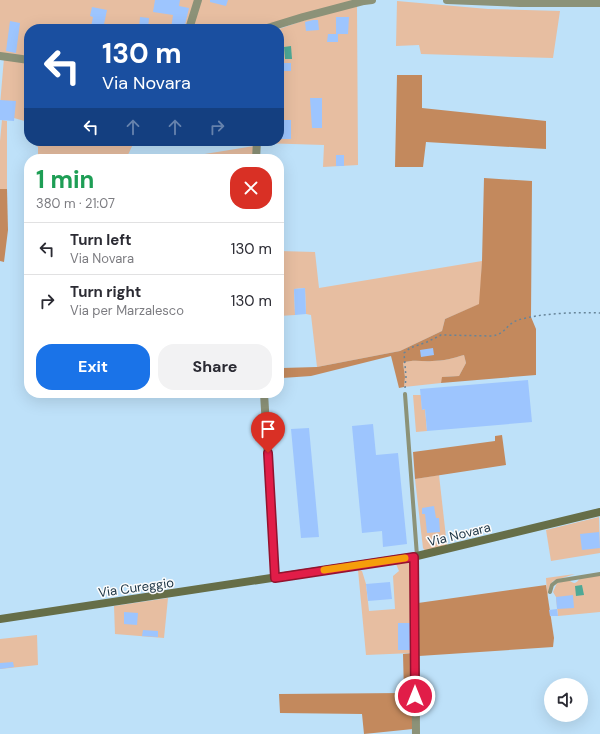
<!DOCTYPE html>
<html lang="en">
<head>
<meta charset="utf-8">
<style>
  :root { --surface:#fff; --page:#f2f2f3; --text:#2b2b33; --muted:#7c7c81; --line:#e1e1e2; --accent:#1a73e8 }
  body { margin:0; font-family:"DM Sans",sans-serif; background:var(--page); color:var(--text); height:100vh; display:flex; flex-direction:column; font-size:15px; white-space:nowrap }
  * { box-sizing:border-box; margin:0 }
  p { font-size:13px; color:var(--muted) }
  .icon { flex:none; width:22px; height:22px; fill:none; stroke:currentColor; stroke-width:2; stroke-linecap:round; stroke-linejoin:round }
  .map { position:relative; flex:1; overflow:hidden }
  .sheet { position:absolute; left:24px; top:154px; width:260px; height:244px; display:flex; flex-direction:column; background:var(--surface); border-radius:16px; box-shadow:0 4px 16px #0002 }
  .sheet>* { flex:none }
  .top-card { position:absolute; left:24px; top:24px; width:260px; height:122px; border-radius:16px; box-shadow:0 4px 16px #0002; background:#1a4fa0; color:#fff; overflow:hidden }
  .controls { position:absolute; left:544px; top:678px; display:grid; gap:8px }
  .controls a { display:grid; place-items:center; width:44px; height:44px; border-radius:50%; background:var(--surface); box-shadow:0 4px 16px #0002; font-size:20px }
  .pin { position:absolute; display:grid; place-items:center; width:34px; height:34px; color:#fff; margin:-41px -17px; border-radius:50% 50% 50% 0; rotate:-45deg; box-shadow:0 0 4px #0007 }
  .pin .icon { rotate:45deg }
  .me { position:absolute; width:44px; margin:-22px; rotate:0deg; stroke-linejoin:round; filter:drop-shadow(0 0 3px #0008) }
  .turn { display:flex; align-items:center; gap:14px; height:84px; padding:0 12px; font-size:18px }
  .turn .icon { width:52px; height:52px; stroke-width:2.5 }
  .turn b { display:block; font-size:28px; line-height:34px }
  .lanes { display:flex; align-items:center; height:38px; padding:0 12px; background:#0003; justify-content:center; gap:20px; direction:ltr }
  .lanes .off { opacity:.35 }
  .round { display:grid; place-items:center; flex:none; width:42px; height:42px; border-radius:16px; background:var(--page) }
  .headline { display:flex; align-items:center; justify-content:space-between; height:68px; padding:0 12px }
  h1 { font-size:24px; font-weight:700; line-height:30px; color:#1e9e55 }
  .cta { display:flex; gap:8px; margin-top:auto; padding:8px 12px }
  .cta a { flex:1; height:46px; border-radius:16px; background:var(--accent); color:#fff; font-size:16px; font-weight:700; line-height:46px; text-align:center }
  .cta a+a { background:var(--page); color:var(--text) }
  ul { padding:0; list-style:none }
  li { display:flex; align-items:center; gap:12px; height:52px; padding:0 12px; border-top:1px solid var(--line) }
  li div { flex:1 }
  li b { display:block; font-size:15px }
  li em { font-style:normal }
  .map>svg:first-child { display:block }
  .green { fill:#e7bea1 }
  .forest { fill:#c3895d }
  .water { fill:#4ea996 }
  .building { fill:#9dc5fe }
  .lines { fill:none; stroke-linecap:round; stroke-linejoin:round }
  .path { stroke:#678498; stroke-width:1.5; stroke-dasharray:2 3; stroke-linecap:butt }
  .lane { stroke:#8c9278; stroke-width:4 }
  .street { stroke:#8c9278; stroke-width:8 }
  .secondary { stroke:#666e48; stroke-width:8 }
  .route-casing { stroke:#92132f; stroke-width:10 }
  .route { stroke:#e11d48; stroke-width:7 }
  .slow { stroke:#f59e0b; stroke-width:7 }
  .labels { text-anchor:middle; stroke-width:3; stroke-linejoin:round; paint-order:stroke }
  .street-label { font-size:13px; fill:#1c3444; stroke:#fcfcfc }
</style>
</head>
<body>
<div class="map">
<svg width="600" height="734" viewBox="0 0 600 734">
  <rect width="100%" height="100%" fill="#bee1f9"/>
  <g class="green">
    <path d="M 0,0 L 356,0 L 312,12 L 260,29 L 29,29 L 29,58 L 0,53 Z"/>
    <path d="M 397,1 L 488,9 L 560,11 L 553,58 L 421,54 L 419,45 L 396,46 Z"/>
    <path d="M 357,6 L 358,165 L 323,167 L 324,145 L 260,143 L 260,141 L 279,141 L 279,29 L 308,19 Z"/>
    <path d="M 4,58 L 29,63 L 29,131 L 28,122 L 14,118 L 0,105 Z"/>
    <path d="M 2,120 L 7,121 L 7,189 L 0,189 L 0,141 Z"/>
    <path d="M 35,141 L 140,141 L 134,142 L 126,159 L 38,159 L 38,147 L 36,145 Z"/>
    <path d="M 254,146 L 254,159 L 174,159 Z"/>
    <path d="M 279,251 L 315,252 L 319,288 L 482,261 L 480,304 L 445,319 L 442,331 L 400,351 L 317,367 L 311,315 L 306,314 L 305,288 L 294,289 L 295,315 L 279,316 Z"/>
    <path d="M 464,355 L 466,363 L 459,376 L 443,377 L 441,383 L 404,387 L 405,377 L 403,363 C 413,359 423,362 432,361 C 443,361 454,358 464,355 Z"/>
    <path d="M 413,395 L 421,395 L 422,410 L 425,409 L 427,431 L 416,432 Z"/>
    <path d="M 439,475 L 447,546 L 425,551 L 423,548 L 415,479 Z"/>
    <path d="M 599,517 L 600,553 L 551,561 L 546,530 Z"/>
    <path d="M 412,562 L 413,653 L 366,655 L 358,570 L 362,571 L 366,584 L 369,611 L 395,609 L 393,576 L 399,571 L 396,564 Z"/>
    <path d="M 575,574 L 553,581 L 550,586 L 547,596 L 546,578 Z"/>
    <path d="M 600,575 L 600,612 L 558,616 L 556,597 L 553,592 L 557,583 L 569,580 C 577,587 576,580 583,577 C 587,575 595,576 600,575 Z"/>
    <path d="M 168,598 L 164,638 L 115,634 L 114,606 Z"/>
    <path d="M 37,635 L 38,665 L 0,669 L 0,639 Z"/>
  </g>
  <g class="forest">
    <path d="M 397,75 L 422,75 L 422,108 L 546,121 L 546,149 L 426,142 L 423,167 L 395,167 Z"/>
    <path d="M 484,178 L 532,181 L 531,317 L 536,329 L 536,375 L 441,383 L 442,377 L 459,376 L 466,363 L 464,355 C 454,358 443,361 432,361 C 423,362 413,359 403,363 L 405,377 L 404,387 L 399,388 L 391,356 L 311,376 L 282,378 L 282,368 L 317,367 L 400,351 L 442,331 L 445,319 L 479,304 L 482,261 Z"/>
    <path d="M 0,189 L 7,189 L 8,230 L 4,262 L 0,261 Z"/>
    <path d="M 502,435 L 506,465 L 415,479 L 413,452 L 495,441 L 495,436 Z"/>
    <path d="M 546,585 L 554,638 L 553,647 L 419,656 L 418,603 Z"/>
    <path d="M 413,653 L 413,729 L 364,734 L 362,714 L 280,713 L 279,694 L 404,693 L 403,654 Z"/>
  </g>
  <g class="water">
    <path d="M 291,46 L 292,59 L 285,59 L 284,47 Z"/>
    <path d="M 582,585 L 584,595 L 576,596 L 575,586 Z"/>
  </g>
  <g class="building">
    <path d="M 155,0 L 180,0 L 179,6 L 189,8 L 184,29 L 171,29 L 173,15 L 153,12 Z"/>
    <path d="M 210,0 L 228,0 L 226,6 L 210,2 Z"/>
    <path d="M 92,7 L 107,10 L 103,29 L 91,27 L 93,17 L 90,16 Z"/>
    <path d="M 140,17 L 149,18 L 148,29 L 139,29 Z"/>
    <path d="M 336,17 L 349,17 L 348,34 L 336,34 Z"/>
    <path d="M 313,20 L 318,20 L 319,30 L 306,31 L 305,22 Z"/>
    <path d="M 10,21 L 20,23 L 16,53 L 6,51 Z"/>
    <path d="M 328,34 L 338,34 L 338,42 L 327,42 Z"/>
    <rect x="282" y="63" width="9" height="8"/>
    <path d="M 310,98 L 322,98 L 322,128 L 312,128 Z"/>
    <path d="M 0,100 L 16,101 L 14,121 L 0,120 Z"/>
    <rect x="279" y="120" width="12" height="19"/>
    <rect x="336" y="155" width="8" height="11"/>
    <path d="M 305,288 L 306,314 L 295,315 L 294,289 Z"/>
    <path d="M 433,348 L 434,355 L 421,357 L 420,350 Z"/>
    <path d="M 528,380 L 532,422 L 427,431 L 425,409 L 422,410 L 420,389 Z"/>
    <path d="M 373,424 L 376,455 L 398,453 L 407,544 L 383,547 L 382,531 L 362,533 L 352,426 Z"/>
    <path d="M 309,428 L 319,537 L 301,538 L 291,429 Z"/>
    <path d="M 434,506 L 436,518 L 439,518 L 440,532 L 427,533 L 425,514 L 422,514 L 422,508 Z"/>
    <path d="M 599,532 L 600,548 L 582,550 L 580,534 Z"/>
    <path d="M 390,582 L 392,599 L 368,601 L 366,584 Z"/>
    <path d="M 573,595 L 574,608 L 557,609 L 556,597 Z"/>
    <path d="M 557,609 L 558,616 L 550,616 L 549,610 Z"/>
    <path d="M 124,612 L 138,613 L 137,625 L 124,624 Z"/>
    <rect x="398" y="623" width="12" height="27"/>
    <path d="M 143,630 L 158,631 L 158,637 L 142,636 Z"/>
    <path d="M 13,662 L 14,667 L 0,669 L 0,663 Z"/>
  </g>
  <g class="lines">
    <path class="path" d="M 405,388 L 406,377 L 404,353 L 410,348 L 427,342 L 441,335 L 492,336 C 506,334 506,324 518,320 C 542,313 576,312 600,313"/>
    <g class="lane">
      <path d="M 405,394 L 417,556"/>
      <path d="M 550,592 L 552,585 L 557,581 L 600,574"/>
    </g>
    <g class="street">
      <path d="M 447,0 L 520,3 L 600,3"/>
      <path d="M 189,29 L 198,0"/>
      <path d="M 264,29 L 303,17 L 364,1 L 372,0"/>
      <path d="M 0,56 L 29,60"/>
      <path d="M 256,159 L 257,141"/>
      <path d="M 264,393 L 275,578"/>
      <path d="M 415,557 L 416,734"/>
    </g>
    <path class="secondary" d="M 0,619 L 417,556 L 600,512"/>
  </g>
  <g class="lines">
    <g class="route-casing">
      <path id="route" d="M 268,453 L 275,578 L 414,557 L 415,696"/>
    </g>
    <use href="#route" class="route"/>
    <path class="slow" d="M 324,570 L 405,558"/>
  </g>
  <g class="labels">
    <g class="street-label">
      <text transform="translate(459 534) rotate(-14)" y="5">Via Novara</text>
      <text transform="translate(136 587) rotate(-8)" y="5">Via Cureggio</text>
    </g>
  </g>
</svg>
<div class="controls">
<a><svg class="icon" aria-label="sound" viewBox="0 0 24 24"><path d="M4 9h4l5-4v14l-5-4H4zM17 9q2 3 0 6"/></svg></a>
</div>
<div class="pin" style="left:268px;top:453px;background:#d93025"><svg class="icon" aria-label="arrive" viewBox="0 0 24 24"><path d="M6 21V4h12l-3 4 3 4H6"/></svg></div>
<svg class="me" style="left:415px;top:696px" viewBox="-20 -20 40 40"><circle r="17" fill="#e11d48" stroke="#fff" stroke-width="3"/><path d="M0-11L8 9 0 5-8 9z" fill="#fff"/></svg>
<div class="top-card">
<div class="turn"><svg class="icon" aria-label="left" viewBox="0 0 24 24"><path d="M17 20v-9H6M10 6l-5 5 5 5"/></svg><div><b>130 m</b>Via Novara</div></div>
<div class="lanes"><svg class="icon" aria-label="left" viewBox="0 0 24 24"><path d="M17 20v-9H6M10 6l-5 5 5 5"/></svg><svg class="icon off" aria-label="ahead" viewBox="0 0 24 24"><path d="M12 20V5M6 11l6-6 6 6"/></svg><svg class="icon off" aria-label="ahead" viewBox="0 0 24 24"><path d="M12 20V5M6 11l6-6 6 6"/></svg><svg class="icon off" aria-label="right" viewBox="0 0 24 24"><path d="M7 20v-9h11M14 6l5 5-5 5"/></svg></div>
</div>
<section class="sheet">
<div class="headline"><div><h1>1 min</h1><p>380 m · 21:07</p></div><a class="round" style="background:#d93025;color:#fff"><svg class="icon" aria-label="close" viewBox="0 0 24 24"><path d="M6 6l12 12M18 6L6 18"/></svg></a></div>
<ul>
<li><svg class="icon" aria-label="left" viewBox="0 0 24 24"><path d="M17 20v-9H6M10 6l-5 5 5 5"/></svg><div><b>Turn left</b><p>Via Novara</p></div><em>130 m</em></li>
<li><svg class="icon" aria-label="right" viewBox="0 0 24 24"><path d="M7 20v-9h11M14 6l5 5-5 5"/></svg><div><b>Turn right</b><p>Via per Marzalesco</p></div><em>130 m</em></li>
</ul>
<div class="cta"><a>Exit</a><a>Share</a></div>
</section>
</div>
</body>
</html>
